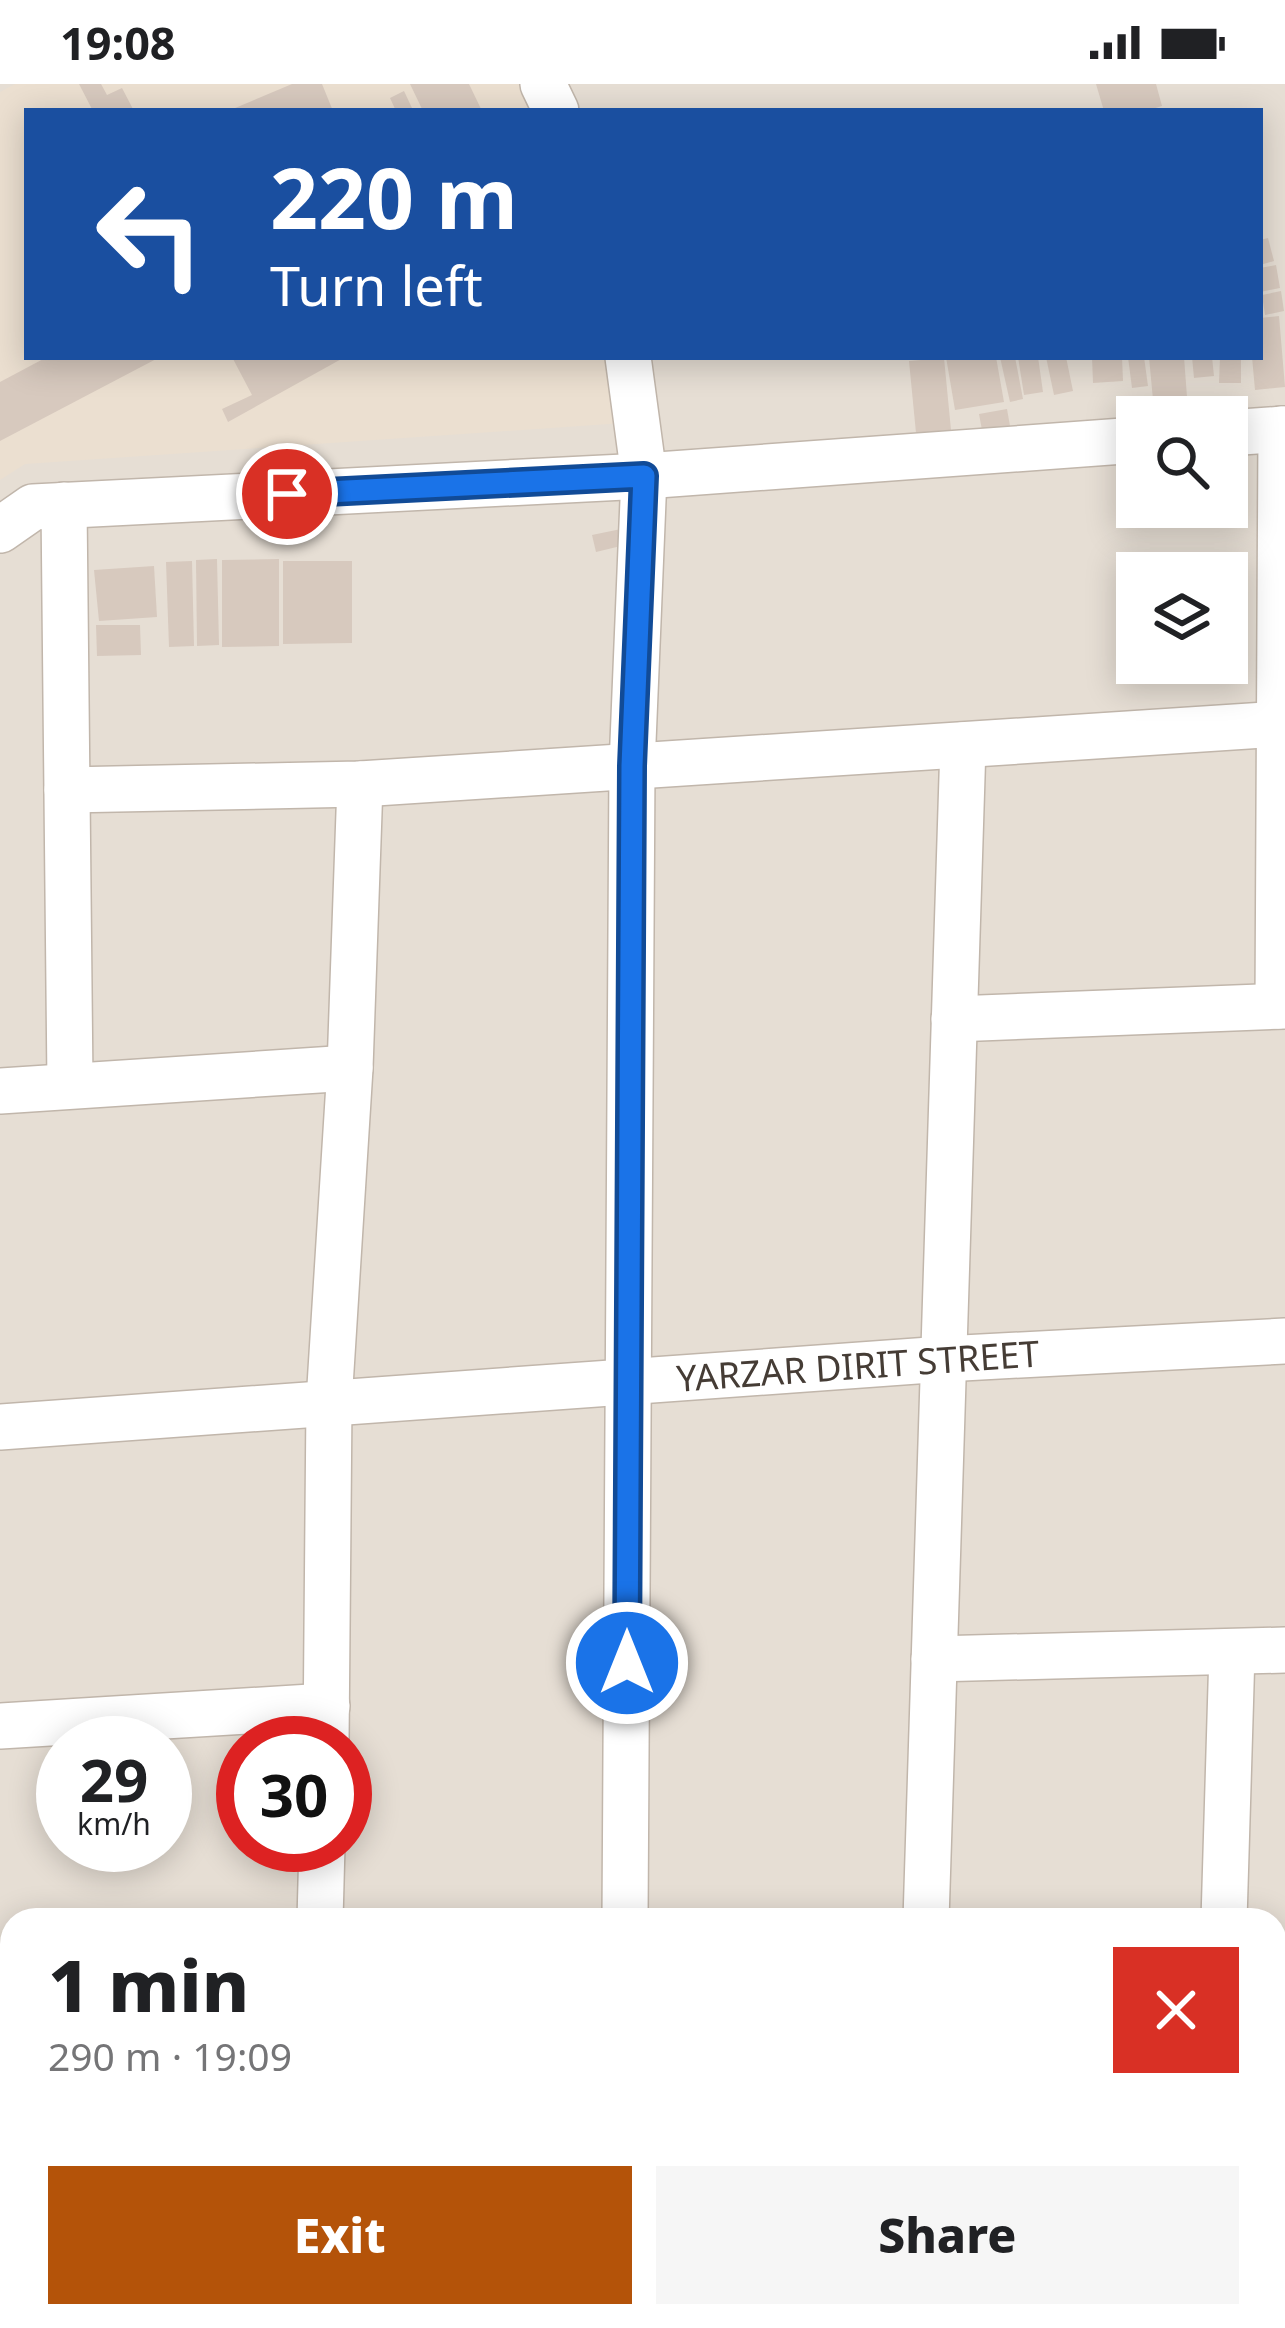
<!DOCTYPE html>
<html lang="en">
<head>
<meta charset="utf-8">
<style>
  :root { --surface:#fff; --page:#f6f6f6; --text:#202124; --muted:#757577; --accent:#b45309 }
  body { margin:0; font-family:"Noto Sans",sans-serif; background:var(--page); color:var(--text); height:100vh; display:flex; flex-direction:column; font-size:45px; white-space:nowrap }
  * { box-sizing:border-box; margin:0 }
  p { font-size:39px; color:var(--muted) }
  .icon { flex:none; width:66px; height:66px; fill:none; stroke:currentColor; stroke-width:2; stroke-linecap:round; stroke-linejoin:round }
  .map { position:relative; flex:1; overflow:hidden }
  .side { position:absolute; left:0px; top:1824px; width:1287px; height:420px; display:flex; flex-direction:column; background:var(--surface); border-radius:36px 36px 0 0; box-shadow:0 6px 30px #0003 }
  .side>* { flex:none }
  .guide { position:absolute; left:24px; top:24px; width:1239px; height:252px; border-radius:0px; box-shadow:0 6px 30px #0003; background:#1a4fa0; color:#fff; overflow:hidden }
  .controls { position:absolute; left:1116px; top:312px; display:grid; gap:24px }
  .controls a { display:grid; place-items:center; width:132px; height:132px; border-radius:0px; background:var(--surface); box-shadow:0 6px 30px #0003; font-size:60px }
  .speed { position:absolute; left:36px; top:1632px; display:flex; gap:24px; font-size:60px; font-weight:700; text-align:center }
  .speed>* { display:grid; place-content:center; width:156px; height:156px; border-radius:50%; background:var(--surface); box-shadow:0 6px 30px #0003; line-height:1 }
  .speed small { font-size:30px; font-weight:400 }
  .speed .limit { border:18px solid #d22; background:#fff; color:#111 }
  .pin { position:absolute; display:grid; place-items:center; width:102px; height:102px; color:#fff; margin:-51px; border:6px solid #fff; border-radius:50%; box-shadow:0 3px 12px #0007 }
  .me { position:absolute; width:132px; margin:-66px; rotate:0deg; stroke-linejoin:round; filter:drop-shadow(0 0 9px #0008) }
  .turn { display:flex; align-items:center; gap:42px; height:252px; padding:0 48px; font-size:54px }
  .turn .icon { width:156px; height:156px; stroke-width:2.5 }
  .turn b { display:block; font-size:84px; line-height:102px }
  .round { display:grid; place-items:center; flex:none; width:126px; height:126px; border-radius:0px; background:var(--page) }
  .overview { display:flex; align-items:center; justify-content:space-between; height:204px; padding:0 48px }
  h1 { font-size:72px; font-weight:800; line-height:90px }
  .primary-button { display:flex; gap:24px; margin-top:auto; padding:24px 48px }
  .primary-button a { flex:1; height:138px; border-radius:0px; background:var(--accent); color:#fff; font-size:48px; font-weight:800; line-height:138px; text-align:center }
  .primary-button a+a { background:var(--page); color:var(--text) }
  .status { display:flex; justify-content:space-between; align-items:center; height:84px; padding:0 60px; background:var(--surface); direction:ltr }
  .status svg { height:33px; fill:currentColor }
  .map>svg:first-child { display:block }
  .residential { fill:#e6ded4; fill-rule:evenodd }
  .education { fill:#ebdfd0 }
  .building { fill:#d7c9be }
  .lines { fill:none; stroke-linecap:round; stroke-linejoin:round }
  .minor-casing { stroke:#c1b6ab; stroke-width:48 }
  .minor { stroke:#fff; stroke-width:45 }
  .route-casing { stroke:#114b97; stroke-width:30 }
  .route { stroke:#1a73e8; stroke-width:21 }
  .labels { text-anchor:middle; stroke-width:12; stroke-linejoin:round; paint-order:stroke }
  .street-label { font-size:36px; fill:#453c35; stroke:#fff }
</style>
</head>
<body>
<div class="status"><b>19:08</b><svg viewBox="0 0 49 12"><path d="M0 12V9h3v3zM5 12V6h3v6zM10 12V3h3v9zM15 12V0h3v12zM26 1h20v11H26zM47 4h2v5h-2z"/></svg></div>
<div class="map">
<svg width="1285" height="2244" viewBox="0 0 1285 2244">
  <rect width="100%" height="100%" fill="#f2ede6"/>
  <path class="residential" d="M 0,0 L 1285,0 L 1285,2244 L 0,2244 ZM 27,27 L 1260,27 L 1260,273 L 27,273 ZM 1137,333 L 1227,333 L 1227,423 L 1137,423 ZM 1137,489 L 1227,489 L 1227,579 L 1137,579 ZM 63,1659 L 165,1659 L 165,1761 L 63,1761 ZM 243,1659 L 345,1659 L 345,1761 L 243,1761 ZM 12,1836 L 1275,1836 L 1275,2232 L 12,2232 Z"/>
  <path class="education" d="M 15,0 L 542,0 L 555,27 L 27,27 L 27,273 L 627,273 L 638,338 L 25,380 L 0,396 L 0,8 Z"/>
  <g class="building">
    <path d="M 79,0 L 101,0 L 107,11 L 122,4 L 134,27 L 93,27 Z"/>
    <path d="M 292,0 L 322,0 L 333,27 L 228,27 Z"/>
    <path d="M 410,0 L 469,0 L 482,27 L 423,27 Z"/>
    <path d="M 1096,0 L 1156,0 L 1162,22 L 1146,27 L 1104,27 Z"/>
    <path d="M 404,7 L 412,24 L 396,27 L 390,14 Z"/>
    <path d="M 1268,154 L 1274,177 L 1260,181 L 1260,156 Z"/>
    <path d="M 1276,181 L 1280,204 L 1260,208 L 1260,184 Z"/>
    <path d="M 1281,207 L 1284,227 L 1265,231 L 1262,211 Z"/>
    <path d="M 1279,232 L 1285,303 L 1255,306 L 1252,273 L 1260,273 L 1260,234 Z"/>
    <path d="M 47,273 L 160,273 L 0,357 L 0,298 Z"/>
    <path d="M 232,273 L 345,273 L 228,338 L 222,325 L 252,311 Z"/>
    <path d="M 946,273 L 996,273 L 1004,318 L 955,326 Z"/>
    <path d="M 1000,273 L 1015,273 L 1023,315 L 1010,318 Z"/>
    <path d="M 1018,273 L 1038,273 L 1043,308 L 1024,311 Z"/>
    <path d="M 1046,273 L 1066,273 L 1073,307 L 1054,311 Z"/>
    <path d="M 1092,273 L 1122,273 L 1123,297 L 1093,299 Z"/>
    <path d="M 1128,273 L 1144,273 L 1148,302 L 1132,304 Z"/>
    <path d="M 1149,273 L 1184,273 L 1187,313 L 1153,316 Z"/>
    <path d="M 1192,273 L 1212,273 L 1214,292 L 1194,294 Z"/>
    <path d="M 1220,273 L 1241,273 L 1241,299 L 1219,299 Z"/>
    <path d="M 944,274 L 951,346 L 916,349 L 909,277 Z"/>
    <path d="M 1007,325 L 1010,342 L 982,346 L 979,330 Z"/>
    <path d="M 621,445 L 625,461 L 596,468 L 592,451 Z"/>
    <path d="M 217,475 L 219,561 L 197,562 L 196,476 Z"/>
    <path d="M 279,475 L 279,562 L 222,563 L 222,476 Z"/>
    <path d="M 192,477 L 194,562 L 169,563 L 166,478 Z"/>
    <path d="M 283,477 L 352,477 L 352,559 L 283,560 Z"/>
    <path d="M 154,482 L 157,533 L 99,537 L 94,486 Z"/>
    <path d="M 96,541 L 140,541 L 141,571 L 97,572 Z"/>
  </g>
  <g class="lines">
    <g class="minor-casing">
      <g id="minor">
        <path d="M 543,0 L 556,27"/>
        <path d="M 1227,349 L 1285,345"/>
        <path d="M 64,421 L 70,1000"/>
        <path d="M 0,446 L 33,423 L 644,392 L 1137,356"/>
        <path d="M 67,706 L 360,700 L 1280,640"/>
        <path d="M 1278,922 L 1281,345"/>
        <path d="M 954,935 L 1285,922"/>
        <path d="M 0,1007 L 350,984"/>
        <path d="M 0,1343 L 944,1275 L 1285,1257"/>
        <path d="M 934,1575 L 1285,1566"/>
        <path d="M 0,1642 L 327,1622"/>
        <path d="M 326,1659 L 329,1318 L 350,984 L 360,700"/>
        <path d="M 320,1836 L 322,1761"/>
        <path d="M 625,1836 L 632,682 L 644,392 L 628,273"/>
        <path d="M 926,1836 L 963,661"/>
        <path d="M 1224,1836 L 1232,1568"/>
        <path d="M 0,1991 L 12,1990"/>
        <path d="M 1275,2129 L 1285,2130"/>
        <path d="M 621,2232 L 621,2244"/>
        <path d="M 59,2244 L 304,2232"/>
        <path d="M 1212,2244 L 1213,2232"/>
      </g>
    </g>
    <use href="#minor" class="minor"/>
  </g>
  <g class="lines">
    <g class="route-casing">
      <path id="route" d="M 287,410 L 644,392 L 632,682 L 627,1579"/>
    </g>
    <use href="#route" class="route"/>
  </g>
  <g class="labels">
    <g class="street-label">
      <text transform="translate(858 1282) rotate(-4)" y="13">YARZAR DIRIT STREET</text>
    </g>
  </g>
</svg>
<div class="controls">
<a><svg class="icon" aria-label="search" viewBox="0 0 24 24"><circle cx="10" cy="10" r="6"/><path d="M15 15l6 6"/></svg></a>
<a><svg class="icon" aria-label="layers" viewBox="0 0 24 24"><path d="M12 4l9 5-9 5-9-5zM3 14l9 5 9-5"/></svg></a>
</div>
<div class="speed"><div>29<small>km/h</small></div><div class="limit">30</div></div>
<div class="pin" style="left:287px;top:410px;background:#d93025"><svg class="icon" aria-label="arrive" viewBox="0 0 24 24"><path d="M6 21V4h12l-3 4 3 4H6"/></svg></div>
<svg class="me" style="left:627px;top:1579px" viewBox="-20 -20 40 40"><circle r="17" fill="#1a73e8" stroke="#fff" stroke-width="3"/><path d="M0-11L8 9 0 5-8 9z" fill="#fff"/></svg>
<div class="guide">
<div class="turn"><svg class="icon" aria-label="left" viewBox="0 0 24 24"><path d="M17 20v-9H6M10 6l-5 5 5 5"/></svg><div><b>220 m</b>Turn left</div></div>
</div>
<section class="side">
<div class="overview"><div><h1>1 min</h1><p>290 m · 19:09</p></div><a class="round" style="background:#d93025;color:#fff"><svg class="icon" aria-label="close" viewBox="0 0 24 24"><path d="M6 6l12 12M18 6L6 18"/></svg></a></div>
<div class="primary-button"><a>Exit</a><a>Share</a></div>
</section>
</div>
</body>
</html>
